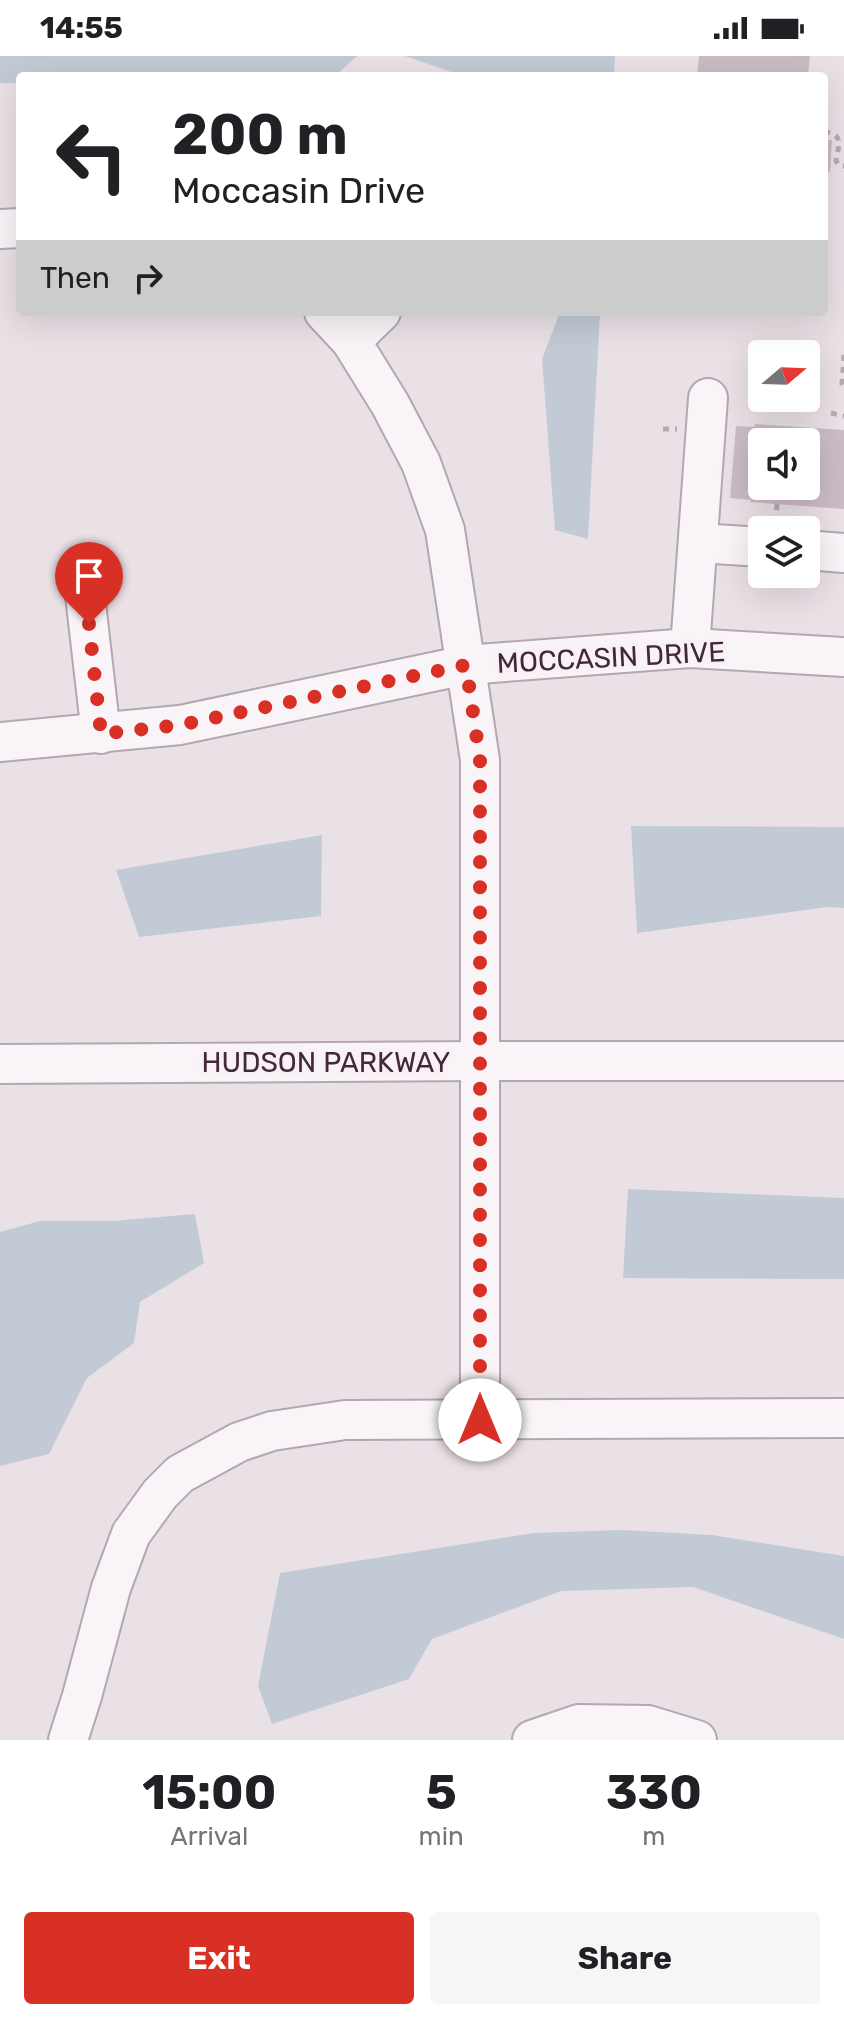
<!DOCTYPE html>
<html lang="en">
<head>
<meta charset="utf-8">
<style>
  :root { --surface:#fff; --page:#f6f6f6; --text:#202124; --muted:#757577; --accent:#d93025 }
  body { margin:0; font-family:Rubik,sans-serif; background:var(--page); color:var(--text); height:100vh; display:flex; flex-direction:column; font-size:30px; white-space:nowrap }
  * { box-sizing:border-box; margin:0 }
  p { font-size:26px; color:var(--muted) }
  .icon { flex:none; width:44px; height:44px; fill:none; stroke:currentColor; stroke-width:2; stroke-linecap:round; stroke-linejoin:round }
  .map { position:relative; height:1684px; overflow:hidden }
  .drawer { display:flex; flex-direction:column; background:var(--surface); flex:1 }
  .drawer>* { flex:none }
  .banner { position:absolute; left:16px; top:16px; width:812px; height:244px; border-radius:8px; box-shadow:0 8px 32px #0002; background:#fff; color:var(--text); overflow:hidden }
  .needle { width:52px; rotate:71deg }
  .controls { position:absolute; left:748px; top:284px; display:grid; gap:16px }
  .controls a { display:grid; place-items:center; width:72px; height:72px; border-radius:8px; background:var(--surface); box-shadow:0 8px 32px #0002; font-size:40px }
  .pin { position:absolute; display:grid; place-items:center; width:68px; height:68px; color:#fff; margin:-82px -34px; border-radius:50% 50% 50% 0; rotate:-45deg; box-shadow:0 0 8px #0007 }
  .pin .icon { rotate:45deg }
  .me { position:absolute; width:88px; margin:-44px; rotate:0deg; stroke-linejoin:round; filter:drop-shadow(0 0 6px #0008) }
  .turn { display:flex; align-items:center; gap:28px; height:168px; padding:0 24px; font-size:36px }
  .turn .icon { width:104px; height:104px; stroke-width:2.5 }
  .turn b { display:block; font-size:56px; line-height:68px }
  .then { display:flex; align-items:center; height:76px; padding:0 24px; background:#0003; gap:16px; font-size:30px }
  .eta { display:flex; justify-content:space-evenly; align-items:center; height:136px; text-align:center }
  .eta b { font-size:48px; font-weight:700; line-height:56px }
  .action { display:flex; gap:16px; margin-top:auto; padding:16px 24px }
  .action a { flex:1; height:92px; border-radius:8px; background:var(--accent); color:#fff; font-size:32px; font-weight:700; line-height:92px; text-align:center }
  .action a+a { background:var(--page); color:var(--text) }
  .status { display:flex; justify-content:space-between; align-items:center; height:56px; padding:0 40px; background:var(--surface); direction:ltr }
  .status svg { height:22px; fill:currentColor }
  .map>svg:first-child { display:block }
  .green { fill:#c2cbd5 }
  .building { fill:#cabbc5; fill-rule:evenodd }
  .lines { fill:none; stroke-linecap:round; stroke-linejoin:round }
  .minor-casing { stroke:#b5a6af; stroke-width:42 }
  .path { stroke:#b7abb2; stroke-width:5; stroke-dasharray:6 6; stroke-linecap:butt }
  .minor { stroke:#f8f4f7; stroke-width:38 }
  .route { stroke:#d93025; stroke-width:14; stroke-dasharray:0 25.2 }
  .labels { text-anchor:middle; stroke-width:8; stroke-linejoin:round; paint-order:stroke }
  .street-label { font-size:28px; fill:#432938; stroke:#f8f1f5 }
</style>
</head>
<body>
<div class="status"><b>14:55</b><svg viewBox="0 0 49 12"><path d="M0 12V9h3v3zM5 12V6h3v6zM10 12V3h3v9zM15 12V0h3v12zM26 1h20v11H26zM47 4h2v5h-2z"/></svg></div>
<div class="map">
<svg width="844" height="1684" viewBox="0 0 844 1684">
  <rect width="100%" height="100%" fill="#eae1e7"/>
  <g class="green">
    <path d="M 0,0 L 357,0 L 335,20 L 20,20 L 20,27 L 0,27 Z"/>
    <path d="M 405,0 L 615,0 L 614,20 L 463,20 Z"/>
    <path d="M 560,256 L 600,256 L 588,483 L 555,474 L 542,303 Z"/>
    <path d="M 631,770 L 844,771 L 844,852 L 828,851 L 637,877 Z"/>
    <path d="M 322,779 L 321,860 L 139,881 L 116,814 Z"/>
    <path d="M 628,1133 L 844,1142 L 844,1223 L 623,1222 Z"/>
    <path d="M 195,1158 L 204,1207 L 140,1246 L 134,1287 L 87,1322 L 49,1398 L 0,1410 L 0,1176 L 40,1165 L 112,1165 Z"/>
    <path d="M 621,1474 L 712,1479 L 844,1500 L 844,1583 L 693,1531 L 561,1535 L 432,1583 L 409,1623 L 272,1668 L 258,1630 L 280,1517 L 533,1477 Z"/>
  </g>
  <g class="building">
    <path d="M 699,0 L 810,0 L 808,20 L 697,20 Z"/>
    <path d="M 824,84 L 832,84 L 830,116 L 824,116 Z"/>
    <path d="M 755,368 L 844,374 L 844,453 L 750,446 L 751,444 L 730,442 L 736,370 L 754,371 ZM 762,386 L 806,386 L 806,430 L 762,430 Z"/>
  </g>
  <g class="lines">
    <g class="minor-casing">
      <g id="minor">
        <path d="M 0,173 L 20,172"/>
        <path d="M 324,256 L 351,285 L 390,348 L 421,407 L 445,474 L 480,704 L 480,1364"/>
        <path d="M 351,285 L 381,256"/>
        <path d="M 698,487 L 762,491"/>
        <path d="M 806,494 L 844,497"/>
        <path d="M 82,513 L 101,678"/>
        <path d="M 690,592 L 708,342"/>
        <path d="M 0,686 L 180,669 L 466,609 L 690,592 L 844,601"/>
        <path d="M 0,1008 L 481,1005 L 844,1005"/>
        <path d="M 68,1684 L 82,1640 L 111,1532 L 131,1478 L 160,1438 L 180,1418 L 239,1386 L 272,1375 L 345,1364 L 844,1362"/>
        <path d="M 532,1684 L 579,1668 L 648,1669 L 697,1684"/>
      </g>
    </g>
    <g class="path">
      <path d="M 824,76 C 844,78 839,88 836,105 L 840,110 L 844,110"/>
      <path d="M 844,299 L 842,328 L 844,334"/>
      <path d="M 831,357 L 844,360"/>
      <path d="M 663,373 L 677,373"/>
      <path d="M 776,466 L 777,448"/>
    </g>
    <use href="#minor" class="minor"/>
  </g>
  <g class="lines">
    <path class="route" d="M 89,568 L 101,678 L 180,669 L 466,609 L 480,704 L 480,1364"/>
  </g>
  <g class="labels">
    <g class="street-label">
      <text transform="translate(611 601) rotate(-3)" y="10">MOCCASIN DRIVE</text>
      <text x="326" y="1016">HUDSON PARKWAY</text>
    </g>
  </g>
</svg>
<div class="controls">
<a><svg class="needle" viewBox="-14 -14 28 28"><path d="M0-13l5 13h-10z" fill="#e53935"/><path d="M0 13l5-13h-10z" fill="#757577"/></svg></a>
<a><svg class="icon" aria-label="sound" viewBox="0 0 24 24"><path d="M4 9h4l5-4v14l-5-4H4zM17 9q2 3 0 6"/></svg></a>
<a><svg class="icon" aria-label="layers" viewBox="0 0 24 24"><path d="M12 4l9 5-9 5-9-5zM3 14l9 5 9-5"/></svg></a>
</div>
<div class="pin" style="left:89px;top:568px;background:#d93025"><svg class="icon" aria-label="arrive" viewBox="0 0 24 24"><path d="M6 21V4h12l-3 4 3 4H6"/></svg></div>
<svg class="me" style="left:480px;top:1364px" viewBox="-20 -20 40 40"><circle r="19" fill="#fff"/><path d="M0-13L10 11 0 6-10 11z" fill="#d93025"/></svg>
<div class="banner">
<div class="turn"><svg class="icon" aria-label="left" viewBox="0 0 24 24"><path d="M17 20v-9H6M10 6l-5 5 5 5"/></svg><div><b>200 m</b>Moccasin Drive</div></div>
<div class="then">Then<svg class="icon" aria-label="right" viewBox="0 0 24 24"><path d="M7 20v-9h11M14 6l5 5-5 5"/></svg></div>
</div>
</div>
<section class="drawer">
<div class="eta">
<div><b>15:00</b><p>Arrival</p></div>
<div><b>5</b><p>min</p></div>
<div><b>330</b><p>m</p></div>
</div>
<div class="action"><a>Exit</a><a>Share</a></div>
</section>
</body>
</html>
